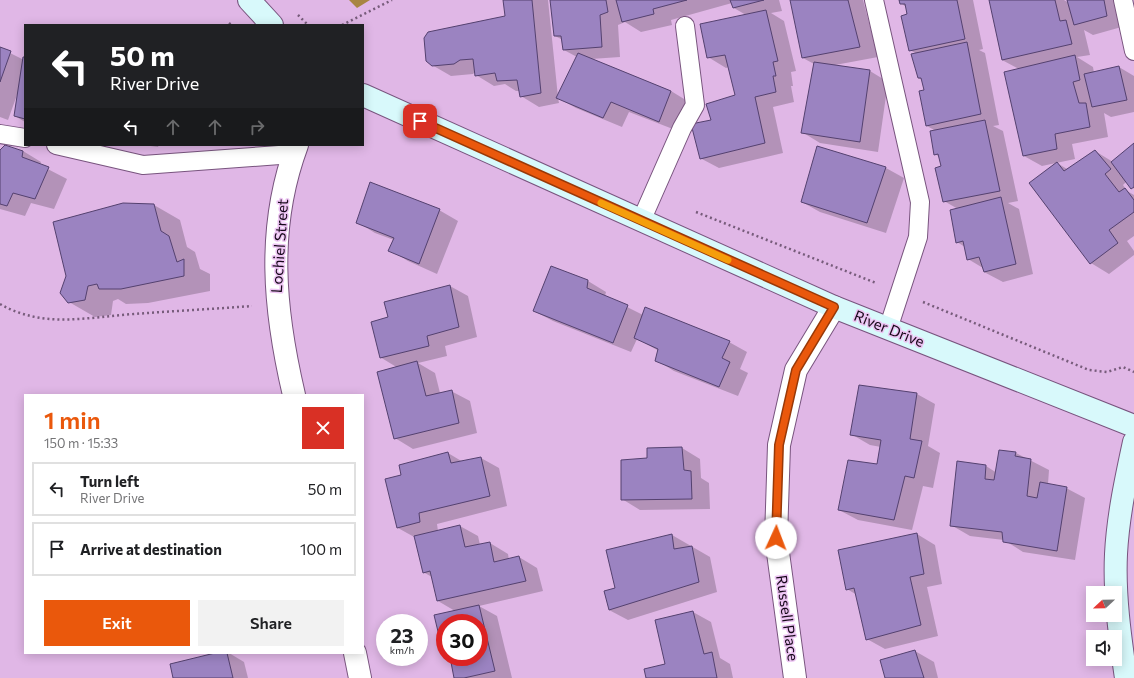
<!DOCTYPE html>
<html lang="en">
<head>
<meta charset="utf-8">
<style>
  :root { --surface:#fff; --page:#f2f2f2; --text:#202124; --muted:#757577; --line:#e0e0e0; --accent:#ea580c }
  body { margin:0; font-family:Commissioner,sans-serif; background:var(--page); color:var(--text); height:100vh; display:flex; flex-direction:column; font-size:15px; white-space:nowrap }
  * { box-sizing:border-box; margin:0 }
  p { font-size:13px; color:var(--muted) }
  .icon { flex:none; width:22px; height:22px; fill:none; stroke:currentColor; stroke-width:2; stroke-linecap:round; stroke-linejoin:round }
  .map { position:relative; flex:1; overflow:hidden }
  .details { position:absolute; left:24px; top:394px; width:340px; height:260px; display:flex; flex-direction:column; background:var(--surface); border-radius:0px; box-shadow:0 2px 10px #0003 }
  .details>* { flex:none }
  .guide { position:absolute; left:24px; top:24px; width:340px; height:122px; border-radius:0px; box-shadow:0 2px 10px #0003; background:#202124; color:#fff; overflow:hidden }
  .needle { width:26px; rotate:248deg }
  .buttons { position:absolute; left:1086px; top:586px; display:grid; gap:8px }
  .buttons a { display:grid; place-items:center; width:36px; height:36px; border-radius:0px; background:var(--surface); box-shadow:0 2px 10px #0003; font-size:20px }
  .speed { position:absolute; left:376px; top:614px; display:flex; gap:8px; font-size:20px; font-weight:700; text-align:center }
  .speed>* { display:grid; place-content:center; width:52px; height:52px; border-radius:50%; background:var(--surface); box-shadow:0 2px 10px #0003; line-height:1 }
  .speed small { font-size:10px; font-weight:400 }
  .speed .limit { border:6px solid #d22; background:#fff; color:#111 }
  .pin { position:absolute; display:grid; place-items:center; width:34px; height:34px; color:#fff; margin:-17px; border-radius:8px; box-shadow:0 2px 6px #0006 }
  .me { position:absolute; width:44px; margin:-22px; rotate:2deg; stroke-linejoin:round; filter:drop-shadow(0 0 3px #0008) }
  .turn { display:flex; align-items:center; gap:14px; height:84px; padding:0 20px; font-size:18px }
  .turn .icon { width:52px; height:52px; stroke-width:2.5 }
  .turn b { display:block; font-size:28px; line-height:34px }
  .lanes { display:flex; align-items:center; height:38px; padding:0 20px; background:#0003; justify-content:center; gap:20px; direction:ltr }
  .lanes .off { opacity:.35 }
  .round { display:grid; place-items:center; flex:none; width:42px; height:42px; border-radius:0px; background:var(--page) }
  .head { display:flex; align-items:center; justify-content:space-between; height:68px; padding:0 20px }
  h1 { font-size:24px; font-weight:600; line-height:30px; color:var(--accent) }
  .primary-button { display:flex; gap:8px; margin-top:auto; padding:8px 20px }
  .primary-button a { flex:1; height:46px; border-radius:0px; background:var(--accent); color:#fff; font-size:16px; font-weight:600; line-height:46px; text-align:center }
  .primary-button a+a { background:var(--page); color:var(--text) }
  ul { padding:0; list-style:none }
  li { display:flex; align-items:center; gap:12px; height:54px; margin:0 8px 6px; padding:0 12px; border:2px solid var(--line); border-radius:0px }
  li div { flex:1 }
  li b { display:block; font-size:15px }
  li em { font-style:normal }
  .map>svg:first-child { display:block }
  .forest { fill:#a88542 }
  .shadow { fill:#0003 }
  .building { fill:#9b83c1; stroke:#54416f }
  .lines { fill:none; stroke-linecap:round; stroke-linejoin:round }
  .lane-casing { stroke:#78547e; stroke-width:20 }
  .street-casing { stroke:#78547e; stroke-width:24 }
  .secondary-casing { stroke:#78547e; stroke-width:24 }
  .path { stroke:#775c7b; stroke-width:2.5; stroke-dasharray:2 3; stroke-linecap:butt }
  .lane { stroke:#fff; stroke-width:18 }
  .street { stroke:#fff; stroke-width:22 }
  .secondary { stroke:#d8f9fb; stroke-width:22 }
  .route-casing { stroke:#983908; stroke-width:10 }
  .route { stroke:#ea580c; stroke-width:7 }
  .slow { stroke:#f59e0b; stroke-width:7 }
  .labels { text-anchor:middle; stroke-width:3; stroke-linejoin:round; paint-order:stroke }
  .street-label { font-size:15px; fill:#17091a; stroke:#edc4f3 }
</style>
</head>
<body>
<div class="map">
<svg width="1134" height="678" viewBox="0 0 1134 678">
  <rect width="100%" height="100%" fill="#e0b7e6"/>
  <path class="forest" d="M 349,0 L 370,0 L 357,8 Z"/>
  <g class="shadow">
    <path d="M 504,0 L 548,0 L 558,97 L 577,57 L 564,50 L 563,40 L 555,36 L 551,0 L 779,0 L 782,11 L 771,13 L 784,21 L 796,71 L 791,72 L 793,86 L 791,86 L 794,102 L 773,107 L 783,153 L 719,168 L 700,158 L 712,121 L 736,96 L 729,67 L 726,68 L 708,57 L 746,15 L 734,8 L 732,3 L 671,20 L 672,25 L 641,32 L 625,22 L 618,25 L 620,57 L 591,59 L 671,91 L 689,102 L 678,131 L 629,112 L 622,127 L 576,108 L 558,98 L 559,103 L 539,107 L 521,96 L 520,91 L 516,91 L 505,84 L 494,86 L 476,75 L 475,72 L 473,74 L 451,76 L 432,65 L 506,17 Z"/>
    <path d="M 791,0 L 863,0 L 878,57 L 835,65 L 870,71 L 888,82 L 878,152 L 820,143 L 802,132 L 814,64 L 803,58 Z"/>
    <path d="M 900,0 L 973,0 L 983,49 L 979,50 L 985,53 L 999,125 L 993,126 L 1003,131 L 1018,201 L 1008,203 L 1019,209 L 1033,274 L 1003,282 L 984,272 L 983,268 L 968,259 L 965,247 L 957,242 L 958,209 L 944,201 L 942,167 L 940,157 L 935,154 L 936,131 L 927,126 L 925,91 L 922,80 L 918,78 L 917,54 L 910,50 L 906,7 L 901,3 Z"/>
    <path d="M 990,0 L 1064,0 L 1069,3 L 1068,0 L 1119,0 L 1125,26 L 1093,35 L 1084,30 L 1090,55 L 1077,57 L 1093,67 L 1094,73 L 1119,67 L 1134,76 L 1134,112 L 1111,117 L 1104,113 L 1108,137 L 1072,144 L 1075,159 L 1042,166 L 1024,156 L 1019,69 L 1002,60 Z"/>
    <path d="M 0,48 L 24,60 L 25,58 L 25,122 L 15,116 L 17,95 L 8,120 L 0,117 Z"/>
    <path d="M 143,145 L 159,145 L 158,147 Z"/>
    <path d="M 1134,145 L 1134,189 L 1127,181 L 1123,185 L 1127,191 L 1134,195 L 1134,236 L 1127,241 L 1134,251 L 1134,255 L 1109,274 L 1091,263 L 1057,163 L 1067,169 L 1095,151 L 1113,162 Z"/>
    <path d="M 6,147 L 23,151 L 41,162 L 40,165 L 67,179 L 54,209 L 31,203 L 25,216 L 0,209 L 0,151 Z"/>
    <path d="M 886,168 L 904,178 L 886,233 L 820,212 L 802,202 Z"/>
    <path d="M 154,205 L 180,220 L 187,247 L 195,252 L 200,269 L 210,274 L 210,291 L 148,303 L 126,304 L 118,299 L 113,301 L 111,315 L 95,317 L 69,302 Z"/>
    <path d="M 439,210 L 458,221 L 437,274 L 408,261 L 390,250 L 394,240 L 375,233 L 357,222 Z"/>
    <path d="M 551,268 L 588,281 L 606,292 L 605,296 L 643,315 L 729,342 L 747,352 L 740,369 L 748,373 L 738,396 L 674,371 L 656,360 L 659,351 L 637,339 L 631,352 L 553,321 L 534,311 Z"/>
    <path d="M 450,286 L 468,296 L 477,337 L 445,346 L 447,356 L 418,363 L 435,373 L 440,393 L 451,391 L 470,401 L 477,433 L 413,449 L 395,438 L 398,368 L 380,357 L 389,318 Z"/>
    <path d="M 917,394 L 935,404 L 928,446 L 940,453 L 933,488 L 923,486 L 912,530 L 858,520 L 839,510 L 878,465 L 881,447 L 870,445 L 851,434 Z"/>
    <path d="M 682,448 L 700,459 L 701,478 L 709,483 L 710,509 L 640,510 L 622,499 L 648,459 Z"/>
    <path d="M 448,453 L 463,462 L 481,458 L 499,468 L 507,506 L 437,524 L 438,531 L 460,526 L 478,536 L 480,545 L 490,543 L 508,554 L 509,560 L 519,557 L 537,568 L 543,591 L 479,606 L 497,616 L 512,678 L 455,678 L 451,657 L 479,657 L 479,623 L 445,623 L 445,652 L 444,651 L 435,615 L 455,611 L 438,601 L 432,577 L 423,572 L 416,538 L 398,528 L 402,475 Z"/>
    <path d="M 1016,453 L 1049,470 L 1048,484 L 1066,488 L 1085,498 L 1075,560 L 1023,552 L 1004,540 L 970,536 L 951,525 L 986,466 L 997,473 Z"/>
    <path d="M 917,534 L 935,545 L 942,584 L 927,587 L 938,636 L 885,649 L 867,639 L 857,595 L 847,589 Z"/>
    <path d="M 672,535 L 710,557 L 717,592 L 628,620 L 609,610 L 617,589 Z"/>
    <path d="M 693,612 L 711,622 L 720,658 L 730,664 L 733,678 L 647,678 L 666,665 Z"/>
    <path d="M 915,651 L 934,662 L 938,678 L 886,678 Z"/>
    <path d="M 220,653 L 229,653 L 244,662 L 248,678 L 174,678 Z"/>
  </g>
  <g class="building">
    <path d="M 503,0 L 532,0 L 541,93 L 520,97 L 517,80 L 497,81 L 495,73 L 475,76 L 473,59 L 460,60 L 454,64 L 432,66 L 426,61 L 424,38 L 428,32 L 505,16 Z"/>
    <path d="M 550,0 L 606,0 L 608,12 L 600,15 L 602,47 L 563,50 L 561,36 L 554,36 Z"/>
    <path d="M 616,0 L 687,0 L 653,9 L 654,14 L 622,22 Z"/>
    <path d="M 730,0 L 764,0 L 733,8 Z"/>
    <path d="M 790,0 L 848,0 L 860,47 L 802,58 Z"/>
    <path d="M 899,0 L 957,0 L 965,39 L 909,51 L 901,16 L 907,14 L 905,4 L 900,4 Z"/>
    <path d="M 989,0 L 1055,0 L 1060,21 L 1066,20 L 1072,44 L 1002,60 Z"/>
    <path d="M 1067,0 L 1104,0 L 1107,16 L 1074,25 Z"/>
    <path d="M 766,10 L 778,61 L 773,62 L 776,76 L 773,76 L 776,92 L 755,97 L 765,143 L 700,159 L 691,124 L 711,120 L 706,104 L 735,95 L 725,55 L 707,58 L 700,24 Z"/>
    <path d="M 967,42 L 981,114 L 926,126 L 919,91 L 924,90 L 921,78 L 918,78 L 911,54 Z"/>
    <path d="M 0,47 L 11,51 L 0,82 Z"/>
    <path d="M 578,53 L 671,91 L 659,122 L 611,102 L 603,118 L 556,98 Z"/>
    <path d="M 1075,55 L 1080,80 L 1073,82 L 1079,103 L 1086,103 L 1090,127 L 1055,134 L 1057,149 L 1023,156 L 1004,72 Z"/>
    <path d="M 23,57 L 25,57 L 25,119 L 14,116 Z"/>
    <path d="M 814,62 L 870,70 L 860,142 L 801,133 Z"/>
    <path d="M 1119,66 L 1127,100 L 1092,107 L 1084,74 Z"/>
    <path d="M 985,120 L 1000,191 L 943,202 L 935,168 L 941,166 L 938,154 L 934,155 L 930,131 Z"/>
    <path d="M 1134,143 L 1134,187 L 1131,189 L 1111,162 Z"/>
    <path d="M 5,145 L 23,151 L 22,157 L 49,167 L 35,199 L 13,193 L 7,206 L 0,204 L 0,150 Z"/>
    <path d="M 817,146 L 886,167 L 867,223 L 801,202 Z"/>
    <path d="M 1095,150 L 1111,169 L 1105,174 L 1119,192 L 1125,188 L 1134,200 L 1134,212 L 1109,230 L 1118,243 L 1090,264 L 1029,183 L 1057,162 L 1064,171 Z"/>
    <path d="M 370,182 L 440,209 L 419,264 L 388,251 L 394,238 L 356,223 Z"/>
    <path d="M 1001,197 L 1016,264 L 984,272 L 979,257 L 967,260 L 963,241 L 956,243 L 950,210 Z"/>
    <path d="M 123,203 L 154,204 L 161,231 L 169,236 L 177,262 L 184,259 L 184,276 L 121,289 L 99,289 L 97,284 L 88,286 L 85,300 L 68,303 L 60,293 L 66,276 L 53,222 Z"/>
    <path d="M 551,266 L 588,280 L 587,288 L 628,305 L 613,343 L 533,311 Z"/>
    <path d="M 450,285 L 459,327 L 427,336 L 429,346 L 380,358 L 371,322 L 388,317 L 384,302 Z"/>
    <path d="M 645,307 L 730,341 L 722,358 L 730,362 L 719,387 L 655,361 L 658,349 L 634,338 Z"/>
    <path d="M 417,361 L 426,396 L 452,390 L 459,423 L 394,439 L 377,372 Z"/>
    <path d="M 859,385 L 917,393 L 910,439 L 922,441 L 914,478 L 905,476 L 894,520 L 838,510 L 848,460 L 877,464 L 881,440 L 850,435 Z"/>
    <path d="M 682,447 L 684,470 L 691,471 L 692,499 L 621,500 L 621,460 L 647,458 L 647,448 Z"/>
    <path d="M 999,450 L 1016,452 L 1015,456 L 1031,459 L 1027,496 L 1037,498 L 1040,482 L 1067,487 L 1057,551 L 1003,542 L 1002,532 L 950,526 L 957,461 L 986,465 L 985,479 L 994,480 Z"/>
    <path d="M 448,452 L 451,463 L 481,457 L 490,496 L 419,513 L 420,522 L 397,528 L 385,479 L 401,475 L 399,465 Z"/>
    <path d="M 460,525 L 465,547 L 490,542 L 494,562 L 519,556 L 526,581 L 437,601 L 430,571 L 423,573 L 414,536 Z"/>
    <path d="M 917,533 L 924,574 L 910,577 L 921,625 L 866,640 L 854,588 L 846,590 L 838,550 Z"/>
    <path d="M 672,534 L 674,549 L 692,546 L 699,582 L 609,610 L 604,591 L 615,588 L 606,550 Z"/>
    <path d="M 479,605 L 495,671 L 464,678 L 454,678 L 450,657 L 479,657 L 479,623 L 445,623 L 445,651 L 443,652 L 434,615 Z"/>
    <path d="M 693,611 L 704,654 L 712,652 L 717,678 L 646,678 L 644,669 L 665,664 L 655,620 Z"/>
    <path d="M 915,650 L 924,678 L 885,678 L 880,660 Z"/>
    <path d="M 215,653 L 227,653 L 233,678 L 173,678 L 170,664 Z"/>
  </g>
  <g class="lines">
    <g class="lane-casing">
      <g id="lane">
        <path d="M 874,0 L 920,202 L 918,237 L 888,329"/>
        <path d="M 1123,0 L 1134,51"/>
        <path d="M 0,134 L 25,138"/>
        <path d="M 56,145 L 143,165 L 293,154"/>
        <path d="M 641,221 L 682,128 L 695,105 L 685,26"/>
      </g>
    </g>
    <g class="street-casing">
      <g id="street">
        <path d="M 294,395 C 274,310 266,228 297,145"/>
        <path d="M 355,653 L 360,678"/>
        <path d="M 795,678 L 776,538 L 779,445 L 796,370 L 834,307"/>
      </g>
    </g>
    <g class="secondary-casing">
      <g id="secondary">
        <path d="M 249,0 L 272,25"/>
        <path d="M 363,95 L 834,307 L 1134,426"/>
        <path d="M 1126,678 C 1120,637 1114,595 1116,554 C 1118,516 1126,479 1134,442"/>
      </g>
    </g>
    <g class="path">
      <path d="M 298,15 L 308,25"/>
      <path d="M 229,23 L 231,25"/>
      <path d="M 342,25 L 392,0"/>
      <path d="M 696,212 L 876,283"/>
      <path d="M 923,302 L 1089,370 L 1107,372 L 1123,367 L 1134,372"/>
      <path d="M 0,304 C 44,329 87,317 134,314 C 173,311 213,309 252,306"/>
    </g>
    <use href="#lane" class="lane"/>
    <use href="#street" class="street"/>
    <use href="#secondary" class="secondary"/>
  </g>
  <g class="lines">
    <g class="route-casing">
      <path id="route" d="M 420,121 L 834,307 L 796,370 L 779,445 L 776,538"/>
    </g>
    <use href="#route" class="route"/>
    <path class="slow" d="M 601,203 L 728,260"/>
  </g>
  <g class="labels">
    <g class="street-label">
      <text transform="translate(280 246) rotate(-86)" y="5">Lochiel Street</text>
      <text transform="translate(889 329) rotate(22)" y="5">River Drive</text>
      <text transform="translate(787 618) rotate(82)" y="5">Russell Place</text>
    </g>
  </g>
</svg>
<div class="buttons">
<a><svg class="needle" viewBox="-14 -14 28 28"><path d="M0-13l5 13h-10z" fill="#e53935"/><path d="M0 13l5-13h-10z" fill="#757577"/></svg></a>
<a><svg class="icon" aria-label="sound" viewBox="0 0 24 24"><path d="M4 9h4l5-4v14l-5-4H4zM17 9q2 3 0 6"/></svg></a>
</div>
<div class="speed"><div>23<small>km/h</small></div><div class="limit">30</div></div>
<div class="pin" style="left:420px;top:121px;background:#d93025"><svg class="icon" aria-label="arrive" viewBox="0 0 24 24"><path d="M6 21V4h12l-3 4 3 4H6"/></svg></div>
<svg class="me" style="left:776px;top:538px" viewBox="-20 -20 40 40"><circle r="19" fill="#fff"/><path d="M0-13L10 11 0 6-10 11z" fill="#ea580c"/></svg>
<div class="guide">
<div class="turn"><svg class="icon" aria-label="left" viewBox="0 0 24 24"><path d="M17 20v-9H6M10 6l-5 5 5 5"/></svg><div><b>50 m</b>River Drive</div></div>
<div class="lanes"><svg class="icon" aria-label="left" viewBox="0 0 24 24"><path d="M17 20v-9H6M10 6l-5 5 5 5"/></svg><svg class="icon off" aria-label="ahead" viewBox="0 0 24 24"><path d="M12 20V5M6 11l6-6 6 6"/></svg><svg class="icon off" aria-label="ahead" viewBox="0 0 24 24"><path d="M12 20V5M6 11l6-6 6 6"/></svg><svg class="icon off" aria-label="right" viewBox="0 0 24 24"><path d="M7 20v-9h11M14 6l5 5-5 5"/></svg></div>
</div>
<section class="details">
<div class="head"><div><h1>1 min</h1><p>150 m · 15:33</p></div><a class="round" style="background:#d93025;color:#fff"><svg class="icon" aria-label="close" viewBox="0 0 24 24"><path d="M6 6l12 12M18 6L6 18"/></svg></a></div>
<ul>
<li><svg class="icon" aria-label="left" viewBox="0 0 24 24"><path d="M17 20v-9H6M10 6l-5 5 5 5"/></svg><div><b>Turn left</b><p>River Drive</p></div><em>50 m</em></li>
<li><svg class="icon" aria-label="arrive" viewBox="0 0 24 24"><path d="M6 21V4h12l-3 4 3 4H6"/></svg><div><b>Arrive at destination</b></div><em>100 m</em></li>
</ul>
<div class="primary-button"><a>Exit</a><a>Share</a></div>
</section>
</div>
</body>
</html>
